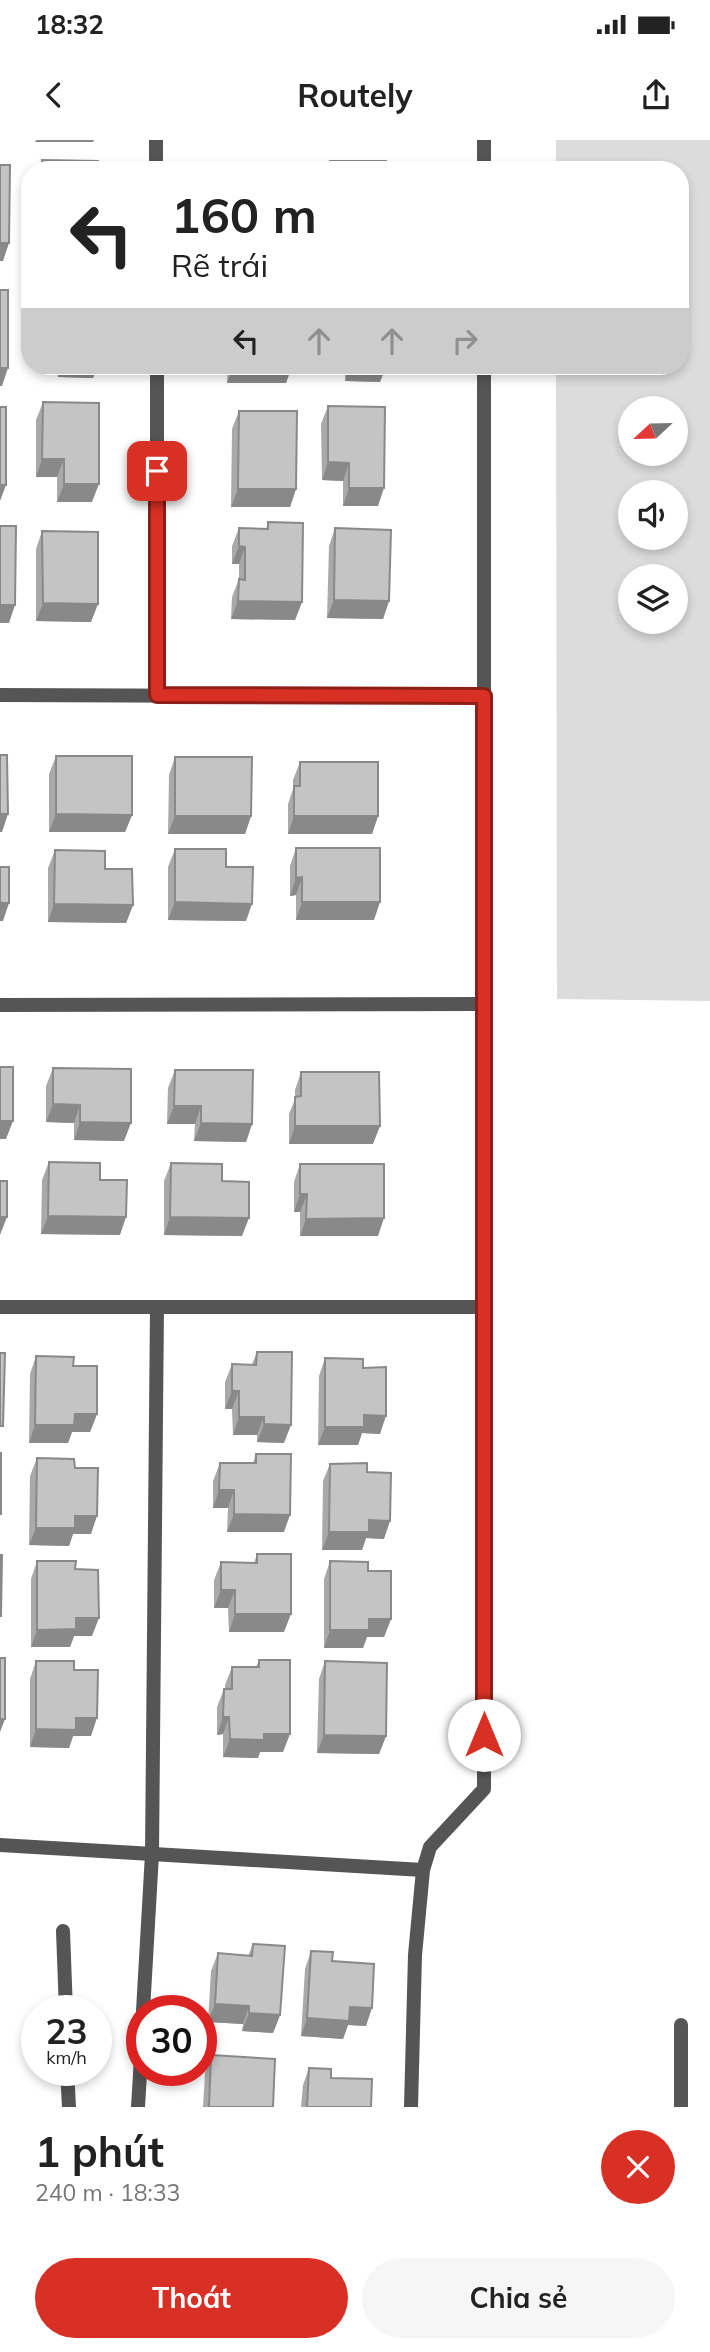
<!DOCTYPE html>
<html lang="vi">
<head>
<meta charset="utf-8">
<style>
  :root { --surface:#fff; --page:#f6f6f6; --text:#222; --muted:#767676; --accent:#d93025 }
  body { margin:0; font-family:Mulish,sans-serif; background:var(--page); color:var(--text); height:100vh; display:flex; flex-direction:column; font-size:26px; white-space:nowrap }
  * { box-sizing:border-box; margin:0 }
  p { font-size:23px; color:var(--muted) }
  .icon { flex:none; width:38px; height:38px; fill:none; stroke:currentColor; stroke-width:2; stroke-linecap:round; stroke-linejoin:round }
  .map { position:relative; height:1967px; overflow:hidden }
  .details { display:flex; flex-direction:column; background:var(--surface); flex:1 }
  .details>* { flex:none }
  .top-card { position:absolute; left:21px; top:21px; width:668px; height:214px; border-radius:28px; box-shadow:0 4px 10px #0003; background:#fff; color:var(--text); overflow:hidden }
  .needle { width:46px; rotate:248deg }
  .controls { position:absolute; left:618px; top:256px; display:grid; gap:14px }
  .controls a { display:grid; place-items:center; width:70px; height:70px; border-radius:50%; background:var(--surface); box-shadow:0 4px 10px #0003; font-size:35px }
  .speed { position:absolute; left:21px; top:1855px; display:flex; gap:14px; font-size:35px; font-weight:700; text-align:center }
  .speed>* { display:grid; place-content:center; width:91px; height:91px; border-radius:50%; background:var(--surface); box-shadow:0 4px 10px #0003; line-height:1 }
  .speed small { font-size:18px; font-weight:400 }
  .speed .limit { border:10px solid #d22; background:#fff; color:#111 }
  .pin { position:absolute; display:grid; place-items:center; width:60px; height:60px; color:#fff; margin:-30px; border-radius:14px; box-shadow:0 4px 10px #0006 }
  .me { position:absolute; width:77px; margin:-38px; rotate:0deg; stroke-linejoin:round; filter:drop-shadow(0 0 5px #0008) }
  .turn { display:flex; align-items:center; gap:24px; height:147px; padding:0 35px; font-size:32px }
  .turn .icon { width:91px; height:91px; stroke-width:2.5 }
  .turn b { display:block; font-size:49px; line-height:60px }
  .lanes { display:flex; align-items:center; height:66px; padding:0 35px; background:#0003; justify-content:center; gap:35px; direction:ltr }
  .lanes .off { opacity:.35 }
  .round { display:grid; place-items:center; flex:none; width:74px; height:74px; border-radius:37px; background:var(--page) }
  .head { display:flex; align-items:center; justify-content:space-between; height:119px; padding:0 35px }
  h1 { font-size:42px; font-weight:700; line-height:52px }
  .action { display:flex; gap:14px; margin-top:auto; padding:14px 35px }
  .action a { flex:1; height:80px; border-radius:42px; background:var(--accent); color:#fff; font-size:28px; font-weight:700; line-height:80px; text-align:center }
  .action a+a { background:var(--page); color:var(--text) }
  .status { display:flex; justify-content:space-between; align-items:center; height:49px; padding:0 35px; background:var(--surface); direction:ltr }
  .status svg { height:19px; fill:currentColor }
  header { display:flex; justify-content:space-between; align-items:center; height:91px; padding:0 35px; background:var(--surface); font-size:32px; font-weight:700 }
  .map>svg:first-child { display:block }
  .green { fill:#dcdcdc; fill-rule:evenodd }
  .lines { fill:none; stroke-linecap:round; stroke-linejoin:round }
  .service { stroke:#555; stroke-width:14 }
  .minor { stroke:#555; stroke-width:14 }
  .wall { fill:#a9a9a9 }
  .shaded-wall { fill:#898989 }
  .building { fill:#c4c4c4; stroke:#898989; stroke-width:2 }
  .route-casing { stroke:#8d1f18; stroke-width:18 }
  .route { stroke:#d93025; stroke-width:12 }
</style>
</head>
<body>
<div class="status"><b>18:32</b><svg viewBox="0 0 49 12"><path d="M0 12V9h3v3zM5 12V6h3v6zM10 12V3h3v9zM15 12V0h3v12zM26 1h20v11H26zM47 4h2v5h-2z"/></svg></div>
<header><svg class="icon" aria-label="back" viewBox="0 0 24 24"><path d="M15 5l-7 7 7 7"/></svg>Routely<svg class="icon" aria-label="share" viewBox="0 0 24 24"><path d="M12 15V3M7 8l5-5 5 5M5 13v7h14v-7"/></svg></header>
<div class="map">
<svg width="710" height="1967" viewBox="0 0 710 1967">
  <rect width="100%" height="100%" fill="#fff"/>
  <path class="green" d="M 556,0 L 710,0 L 710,861 L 557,859 L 556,226 L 681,226 L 681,30 L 556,30 ZM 630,268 L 676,268 L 676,313 L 630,313 ZM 630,352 L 676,352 L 676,397 L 630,397 ZM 630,436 L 676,436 L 676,481 L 630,481 Z"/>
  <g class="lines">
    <g class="service">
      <path d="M 156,0 L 156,30"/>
      <path d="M 157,226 L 157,555"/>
      <path d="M 0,555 L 484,557"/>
      <path d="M 0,865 L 485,864"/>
      <path d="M 0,1167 L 485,1167"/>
      <path d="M 63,1791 L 66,1871"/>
      <path d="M 143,1871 L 152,1714 L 157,1167"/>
      <path d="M 681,1885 L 681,1967"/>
      <path d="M 67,1930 L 69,1967"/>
      <path d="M 138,1967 L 142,1901"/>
    </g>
    <g class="minor">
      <path d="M 484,0 L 484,30"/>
      <path d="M 0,1705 L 423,1730"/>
      <path d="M 411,1967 L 415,1815 L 423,1730 L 430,1707 L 484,1649 L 484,226"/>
    </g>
  </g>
  <g class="wall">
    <path d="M 58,226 L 98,226 L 93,238 L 58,237 Z"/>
    <path d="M 228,226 L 292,226 L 286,243 L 227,243 Z"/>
    <path d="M 345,226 L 386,226 L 380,242 L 345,241 Z"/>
    <path d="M 43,262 L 92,362 L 57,362 L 57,337 L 36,337 L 36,280 Z"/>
    <path d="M 328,266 L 378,366 L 343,366 L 343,341 L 322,340 L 321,284 Z"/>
    <path d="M 239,271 L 296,349 L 290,367 L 231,367 L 232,289 Z"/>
    <path d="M 268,382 L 302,462 L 295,480 L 231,479 L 232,457 L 239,439 L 239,424 L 232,424 L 232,406 L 239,388 L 266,389 Z"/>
    <path d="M 335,388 L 389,461 L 383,479 L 327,478 L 329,406 Z"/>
    <path d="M 42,391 L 91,482 L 36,481 L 36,409 Z"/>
    <path d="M 56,616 L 132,675 L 125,692 L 49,692 L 49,634 Z"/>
    <path d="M 175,617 L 251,676 L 245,694 L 168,694 L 169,635 Z"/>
    <path d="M 300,622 L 378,676 L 372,694 L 288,694 L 288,664 L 293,649 L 293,640 Z"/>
    <path d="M 296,708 L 374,780 L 296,780 L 296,755 L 290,756 L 290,726 Z"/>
    <path d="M 175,709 L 226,727 L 246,781 L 168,780 L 168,727 Z"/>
    <path d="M 55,710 L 105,729 L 133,765 L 126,783 L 48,782 L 48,728 Z"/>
    <path d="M 53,928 L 124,1001 L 74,1000 L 74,983 L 46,982 L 46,946 Z"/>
    <path d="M 175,930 L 252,984 L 246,1002 L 194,1001 L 195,984 L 167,984 L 168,948 Z"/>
    <path d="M 301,932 L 373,1004 L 289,1004 L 289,974 L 295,959 L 295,950 Z"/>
    <path d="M 49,1022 L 100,1040 L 120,1095 L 41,1094 L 42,1040 Z"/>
    <path d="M 171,1023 L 222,1041 L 242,1096 L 164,1095 L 164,1041 Z"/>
    <path d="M 300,1024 L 378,1096 L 300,1096 L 300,1072 L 294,1072 L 294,1042 Z"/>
    <path d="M 257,1212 L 284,1303 L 257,1302 L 257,1295 L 233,1295 L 232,1269 L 225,1269 L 225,1242 L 232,1224 L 252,1224 Z"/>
    <path d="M 36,1216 L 73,1226 L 97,1274 L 90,1292 L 72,1292 L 68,1303 L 29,1303 L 30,1234 Z"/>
    <path d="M 325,1218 L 363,1228 L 380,1294 L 362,1293 L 358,1305 L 318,1305 L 319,1236 Z"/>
    <path d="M 256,1314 L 284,1392 L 227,1392 L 228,1368 L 213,1368 L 213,1341 L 220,1323 L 253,1323 Z"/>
    <path d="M 37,1318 L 75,1328 L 91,1394 L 73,1394 L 69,1406 L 29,1405 L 30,1336 Z"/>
    <path d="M 330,1324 L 367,1332 L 384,1399 L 366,1398 L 362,1410 L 322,1410 L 323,1341 Z"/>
    <path d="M 257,1414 L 284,1492 L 229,1492 L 228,1468 L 214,1468 L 214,1440 L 221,1422 L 254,1423 Z"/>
    <path d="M 37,1421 L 75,1429 L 92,1496 L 74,1496 L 70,1507 L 31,1507 L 31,1439 Z"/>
    <path d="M 330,1421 L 368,1431 L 391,1479 L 384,1497 L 367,1497 L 363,1508 L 324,1508 L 324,1439 Z"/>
    <path d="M 259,1520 L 283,1612 L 260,1612 L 258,1618 L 223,1617 L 223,1594 L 217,1595 L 217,1567 L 224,1549 L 225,1549 L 225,1545 L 232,1527 L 256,1527 Z"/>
    <path d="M 36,1521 L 74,1530 L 91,1596 L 73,1596 L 69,1608 L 30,1607 L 30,1539 Z"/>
    <path d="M 325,1521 L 386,1596 L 379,1614 L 317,1613 L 319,1539 Z"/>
    <path d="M 253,1804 L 280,1875 L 273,1893 L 242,1891 L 243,1884 L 208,1882 L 211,1831 L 218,1813 L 248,1816 Z"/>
    <path d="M 311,1811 L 332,1821 L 366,1886 L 348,1885 L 343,1899 L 301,1896 L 305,1829 Z"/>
    <path d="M 211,1915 L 273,1967 L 203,1967 L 205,1933 Z"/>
    <path d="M 309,1928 L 331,1938 L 371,1967 L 301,1967 L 303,1945 Z"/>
  </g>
  <g class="shaded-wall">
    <path d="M 36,0 L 94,0 L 93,2 L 35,2 Z"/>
    <path d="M 0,103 L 9,103 L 3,121 L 0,121 Z"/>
    <path d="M 62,226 L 98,226 L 93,238 L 58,237 Z"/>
    <path d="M 234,226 L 292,226 L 286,243 L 227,243 Z"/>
    <path d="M 350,226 L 386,226 L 380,242 L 345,241 Z"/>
    <path d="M 0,228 L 8,228 L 2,246 L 0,246 Z"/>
    <path d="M 42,319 L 64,319 L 57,337 L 36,337 Z"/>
    <path d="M 328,322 L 349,323 L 343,341 L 322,340 Z"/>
    <path d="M 64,344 L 99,344 L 92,362 L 57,362 Z"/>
    <path d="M 0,345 L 6,345 L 0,361 Z"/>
    <path d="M 349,348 L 384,348 L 378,366 L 343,366 Z"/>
    <path d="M 238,349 L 296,349 L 290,367 L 231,367 Z"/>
    <path d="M 239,406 L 245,407 L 239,424 L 232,424 Z"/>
    <path d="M 334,460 L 389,461 L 383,479 L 327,478 Z"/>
    <path d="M 238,461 L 302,462 L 295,480 L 231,479 Z"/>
    <path d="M 43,463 L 98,464 L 91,482 L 36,481 Z"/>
    <path d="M 0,465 L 15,465 L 9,483 L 0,483 Z"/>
    <path d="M 0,674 L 8,674 L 2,692 L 0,692 Z"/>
    <path d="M 56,674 L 132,675 L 125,692 L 49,692 Z"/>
    <path d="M 175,676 L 251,676 L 245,694 L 168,694 Z"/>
    <path d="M 294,676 L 378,676 L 372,694 L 288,694 Z"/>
    <path d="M 302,737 L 296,755 L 290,756 L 296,738 Z"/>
    <path d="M 175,762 L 252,764 L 246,781 L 168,780 Z"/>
    <path d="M 302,762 L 380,762 L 374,780 L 296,780 Z"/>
    <path d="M 0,763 L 9,763 L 3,781 L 0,781 Z"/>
    <path d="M 54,764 L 133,765 L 126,783 L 48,782 Z"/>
    <path d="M 53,964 L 80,965 L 74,983 L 46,982 Z"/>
    <path d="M 174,966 L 201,966 L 195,984 L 167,984 Z"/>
    <path d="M 0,981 L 13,981 L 6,999 L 0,999 Z"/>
    <path d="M 80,982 L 131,983 L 124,1001 L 74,1000 Z"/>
    <path d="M 201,983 L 252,984 L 246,1002 L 194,1001 Z"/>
    <path d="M 295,986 L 380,986 L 373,1004 L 289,1004 Z"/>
    <path d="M 300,1054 L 307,1054 L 300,1072 L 294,1072 Z"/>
    <path d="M 48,1076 L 126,1077 L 120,1095 L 41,1094 Z"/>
    <path d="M 0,1077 L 7,1077 L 0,1095 Z"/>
    <path d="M 170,1077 L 249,1078 L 242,1096 L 164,1095 Z"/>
    <path d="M 384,1078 L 378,1096 L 300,1096 L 306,1079 Z"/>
    <path d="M 232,1251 L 239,1251 L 232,1269 L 225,1269 Z"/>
    <path d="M 75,1274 L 97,1274 L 90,1292 L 72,1292 L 68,1303 L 29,1303 L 35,1285 Z"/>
    <path d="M 364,1275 L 386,1276 L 380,1294 L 362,1293 L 358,1305 L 318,1305 L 325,1287 Z"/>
    <path d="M 239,1277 L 264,1277 L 257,1295 L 233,1295 Z"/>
    <path d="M 264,1284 L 291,1285 L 284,1303 L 257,1302 Z"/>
    <path d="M 219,1350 L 234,1350 L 228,1368 L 213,1368 Z"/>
    <path d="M 234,1374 L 290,1375 L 284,1392 L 227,1392 Z"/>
    <path d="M 75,1376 L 97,1376 L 91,1394 L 73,1394 L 69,1406 L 29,1405 L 36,1388 Z"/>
    <path d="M 369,1380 L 390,1381 L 384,1399 L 366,1398 L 362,1410 L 322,1410 L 329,1392 Z"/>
    <path d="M 221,1450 L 235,1450 L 228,1468 L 214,1468 Z"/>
    <path d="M 235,1474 L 291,1474 L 284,1492 L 229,1492 Z"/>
    <path d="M 76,1478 L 99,1478 L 92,1496 L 74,1496 L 70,1507 L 31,1507 L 37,1490 Z"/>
    <path d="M 369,1479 L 391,1479 L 384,1497 L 367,1497 L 363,1508 L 324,1508 L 330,1490 Z"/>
    <path d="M 223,1577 L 229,1577 L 223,1594 L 217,1595 Z"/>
    <path d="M 76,1578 L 97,1578 L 91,1596 L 73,1596 L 69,1608 L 30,1607 L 36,1589 Z"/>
    <path d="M 0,1579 L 5,1579 L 0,1592 Z"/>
    <path d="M 264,1594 L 290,1594 L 283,1612 L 260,1612 L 258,1618 L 223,1617 L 230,1599 Z"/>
    <path d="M 324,1595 L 386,1596 L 379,1614 L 317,1613 Z"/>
    <path d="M 215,1864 L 249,1866 L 243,1884 L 208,1882 Z"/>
    <path d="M 350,1867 L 372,1868 L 366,1886 L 348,1885 L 343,1899 L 301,1896 L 307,1878 Z"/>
    <path d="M 249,1873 L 280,1875 L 273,1893 L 242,1891 Z"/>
  </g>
  <g class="building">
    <path d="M 42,20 L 98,21 L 98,30 L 42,30 Z"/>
    <rect x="330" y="21" width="56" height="9"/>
    <path d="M 0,25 L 10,25 L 9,103 L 0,103 Z"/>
    <path d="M 237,28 L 295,30 L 237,30 Z"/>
    <rect x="0" y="150" width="8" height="78"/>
    <path d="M 43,262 L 99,263 L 99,344 L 64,344 L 64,319 L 42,319 Z"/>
    <path d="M 328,266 L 385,267 L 384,348 L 349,348 L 349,323 L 328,322 Z"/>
    <rect x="0" y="267" width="6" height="78"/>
    <path d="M 239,271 L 297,271 L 296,349 L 238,349 Z"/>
    <path d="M 268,382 L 303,383 L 302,462 L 238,461 L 239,439 L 245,440 L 245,407 L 239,406 L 239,388 L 268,389 Z"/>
    <path d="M 0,386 L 16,386 L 15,465 L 0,465 Z"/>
    <path d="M 335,388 L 391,390 L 389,461 L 334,460 Z"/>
    <path d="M 42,391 L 98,392 L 98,464 L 43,463 Z"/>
    <path d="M 0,615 L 7,615 L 8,674 L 0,674 Z"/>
    <path d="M 56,616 L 132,616 L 132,675 L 56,674 Z"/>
    <path d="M 175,617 L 252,617 L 251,676 L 175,676 Z"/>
    <path d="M 300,622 L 378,622 L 378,676 L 294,676 L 294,646 L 300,646 Z"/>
    <path d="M 296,708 L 380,708 L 380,762 L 302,762 L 302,737 L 296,738 Z"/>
    <path d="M 175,709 L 226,709 L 226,727 L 253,727 L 252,764 L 175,762 Z"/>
    <path d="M 55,710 L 105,711 L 105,729 L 132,729 L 133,765 L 54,764 Z"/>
    <rect x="0" y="727" width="9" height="36"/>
    <rect x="0" y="927" width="13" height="54"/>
    <path d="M 53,928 L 131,929 L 131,983 L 80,982 L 80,965 L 53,964 Z"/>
    <path d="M 175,930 L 253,930 L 252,984 L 201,983 L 201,966 L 174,966 Z"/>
    <path d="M 301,932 L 379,932 L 380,986 L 295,986 L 295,957 L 301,956 Z"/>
    <path d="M 49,1022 L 100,1023 L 100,1040 L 127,1040 L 126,1077 L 48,1076 Z"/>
    <path d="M 171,1023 L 222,1024 L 222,1041 L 249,1042 L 249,1078 L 170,1077 Z"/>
    <path d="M 300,1024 L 384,1024 L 384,1078 L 306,1079 L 307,1054 L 300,1054 Z"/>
    <rect x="0" y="1041" width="7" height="36"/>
    <path d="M 257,1212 L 292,1212 L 291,1285 L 264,1284 L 264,1277 L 239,1277 L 239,1251 L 232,1251 L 232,1224 L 256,1225 Z"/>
    <path d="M 0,1213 L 5,1213 L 3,1286 L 0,1286 Z"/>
    <path d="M 36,1216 L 74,1217 L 73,1226 L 97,1226 L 97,1274 L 75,1274 L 74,1285 L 35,1285 Z"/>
    <path d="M 325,1218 L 363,1219 L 363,1228 L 386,1227 L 386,1276 L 364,1275 L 364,1287 L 325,1287 Z"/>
    <rect x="0" y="1313" width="1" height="61"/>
    <path d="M 256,1314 L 291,1314 L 290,1375 L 234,1374 L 234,1350 L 219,1350 L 220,1323 L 256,1323 Z"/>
    <path d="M 37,1318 L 74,1319 L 75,1328 L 98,1328 L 97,1376 L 75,1376 L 75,1388 L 36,1388 Z"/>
    <path d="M 367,1323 L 367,1332 L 391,1333 L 390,1381 L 369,1380 L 369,1392 L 329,1392 L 330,1324 Z"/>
    <path d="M 257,1414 L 291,1414 L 291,1474 L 235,1474 L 235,1450 L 221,1450 L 221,1422 L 257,1423 Z"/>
    <path d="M 0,1415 L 2,1415 L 1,1476 L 0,1476 Z"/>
    <path d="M 37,1421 L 76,1421 L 75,1429 L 98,1430 L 99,1478 L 76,1478 L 76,1489 L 37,1490 Z"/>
    <path d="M 330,1421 L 368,1422 L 368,1431 L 391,1431 L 391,1479 L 369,1479 L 369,1490 L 330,1490 Z"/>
    <rect x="0" y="1518" width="5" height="61"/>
    <path d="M 259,1520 L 290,1520 L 290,1594 L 264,1594 L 264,1600 L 230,1599 L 229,1577 L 223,1577 L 224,1549 L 232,1549 L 232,1527 L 259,1527 Z"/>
    <path d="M 36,1521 L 74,1521 L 74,1530 L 98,1530 L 97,1578 L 76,1578 L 76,1590 L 36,1589 Z"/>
    <path d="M 325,1521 L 387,1523 L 386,1596 L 324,1595 Z"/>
    <path d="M 253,1804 L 285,1806 L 280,1875 L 249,1873 L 249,1866 L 215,1864 L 218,1813 L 252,1816 Z"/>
    <path d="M 311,1811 L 333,1812 L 332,1821 L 374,1824 L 372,1868 L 350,1867 L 349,1881 L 307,1878 Z"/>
    <path d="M 211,1915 L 275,1919 L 273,1967 L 209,1967 Z"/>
    <path d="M 309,1928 L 331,1929 L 331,1938 L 372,1939 L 371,1967 L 307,1967 Z"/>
  </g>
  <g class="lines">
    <g class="route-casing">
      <path id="route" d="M 157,331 L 157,555 L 484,556 L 484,1595"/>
    </g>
    <use href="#route" class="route"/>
  </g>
</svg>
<div class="controls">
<a><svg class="needle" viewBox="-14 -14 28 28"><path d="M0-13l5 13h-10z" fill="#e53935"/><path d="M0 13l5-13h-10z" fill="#767676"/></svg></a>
<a><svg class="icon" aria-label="sound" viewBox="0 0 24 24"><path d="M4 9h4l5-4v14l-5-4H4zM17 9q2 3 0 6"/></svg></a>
<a><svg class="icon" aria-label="layers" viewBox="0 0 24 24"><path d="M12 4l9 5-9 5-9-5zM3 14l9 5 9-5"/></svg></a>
</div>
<div class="speed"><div>23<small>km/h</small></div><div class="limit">30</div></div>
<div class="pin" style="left:157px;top:331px;background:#d93025"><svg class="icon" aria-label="arrive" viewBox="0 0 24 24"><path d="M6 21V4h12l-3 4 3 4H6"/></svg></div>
<svg class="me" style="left:484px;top:1595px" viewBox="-20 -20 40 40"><circle r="19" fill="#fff"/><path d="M0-13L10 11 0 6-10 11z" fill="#d93025"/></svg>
<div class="top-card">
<div class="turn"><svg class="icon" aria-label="left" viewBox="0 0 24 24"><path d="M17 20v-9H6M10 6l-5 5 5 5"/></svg><div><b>160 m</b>Rẽ trái</div></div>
<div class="lanes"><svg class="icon" aria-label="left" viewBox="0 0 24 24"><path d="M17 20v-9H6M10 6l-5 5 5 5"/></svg><svg class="icon off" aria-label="ahead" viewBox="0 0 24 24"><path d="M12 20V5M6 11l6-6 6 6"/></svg><svg class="icon off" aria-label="ahead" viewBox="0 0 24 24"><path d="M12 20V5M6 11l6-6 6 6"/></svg><svg class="icon off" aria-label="right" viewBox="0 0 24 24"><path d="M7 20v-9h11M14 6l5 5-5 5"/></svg></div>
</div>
</div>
<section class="details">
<div class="head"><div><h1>1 phút</h1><p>240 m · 18:33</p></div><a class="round" style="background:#d93025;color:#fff"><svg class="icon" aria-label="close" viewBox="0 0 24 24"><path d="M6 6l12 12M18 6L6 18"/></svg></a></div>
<div class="action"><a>Thoát</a><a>Chia sẻ</a></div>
</section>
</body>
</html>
